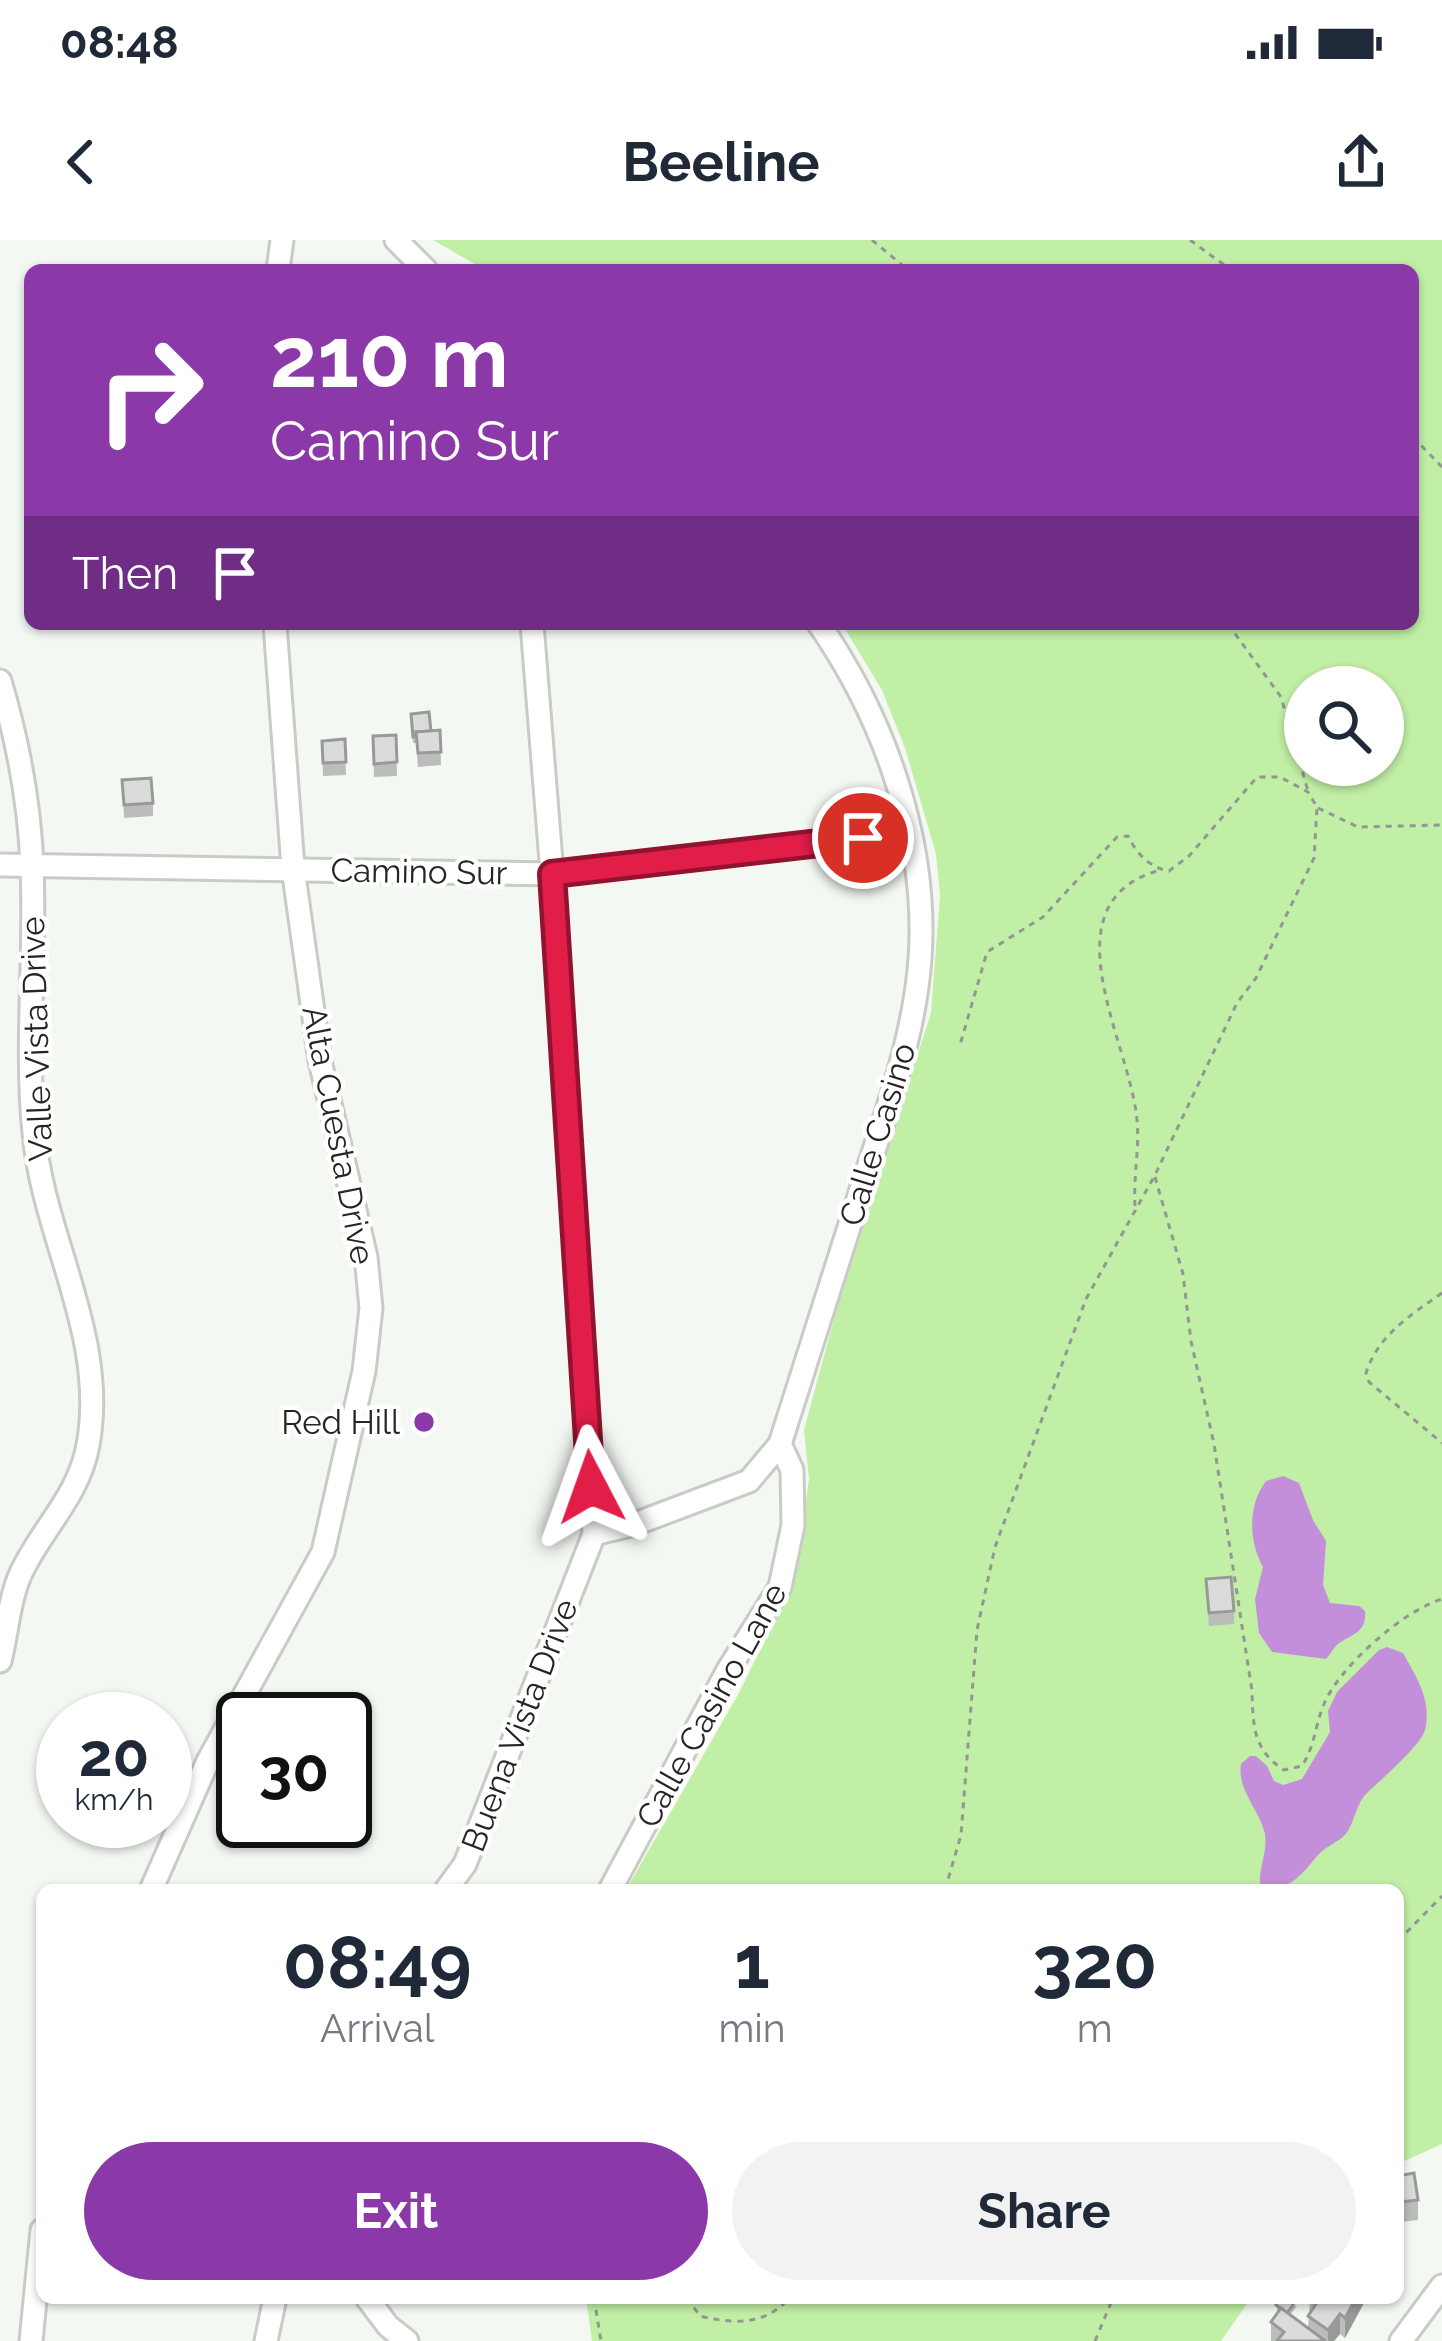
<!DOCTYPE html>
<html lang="en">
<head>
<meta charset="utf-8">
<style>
  :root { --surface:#fff; --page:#f2f2f3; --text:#1f2937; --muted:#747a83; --accent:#8b39a8 }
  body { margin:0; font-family:Raleway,sans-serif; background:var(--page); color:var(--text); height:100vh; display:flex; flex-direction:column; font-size:45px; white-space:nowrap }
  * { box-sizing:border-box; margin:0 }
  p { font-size:39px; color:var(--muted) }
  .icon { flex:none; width:66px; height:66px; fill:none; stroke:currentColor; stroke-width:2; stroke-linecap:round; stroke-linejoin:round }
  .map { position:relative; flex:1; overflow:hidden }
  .sheet { position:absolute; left:36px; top:1644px; width:1368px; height:420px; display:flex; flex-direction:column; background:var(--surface); border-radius:18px; box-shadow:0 3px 9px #0004 }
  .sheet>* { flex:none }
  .guide { position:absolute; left:24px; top:24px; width:1395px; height:366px; border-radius:18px; box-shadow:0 3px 9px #0004; background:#8b39a8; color:#fff; overflow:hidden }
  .controls { position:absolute; left:1284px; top:426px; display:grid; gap:24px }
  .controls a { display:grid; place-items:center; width:120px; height:120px; border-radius:50%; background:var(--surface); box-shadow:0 3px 9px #0004; font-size:60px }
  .speed { position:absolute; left:36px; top:1452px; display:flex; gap:24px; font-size:60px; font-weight:700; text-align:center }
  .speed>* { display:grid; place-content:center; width:156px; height:156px; border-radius:50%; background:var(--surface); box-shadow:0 3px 9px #0004; line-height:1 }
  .speed small { font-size:30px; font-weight:400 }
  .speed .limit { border:6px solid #111; border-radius:18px; background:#fff; color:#111 }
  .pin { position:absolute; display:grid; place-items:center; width:102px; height:102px; color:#fff; margin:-51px; border:6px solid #fff; border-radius:50%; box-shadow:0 3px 12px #0007 }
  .me { position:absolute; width:132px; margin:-66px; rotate:356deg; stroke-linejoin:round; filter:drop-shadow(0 0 9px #0008) }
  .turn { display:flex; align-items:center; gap:42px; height:252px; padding:0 48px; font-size:54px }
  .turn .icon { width:156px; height:156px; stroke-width:2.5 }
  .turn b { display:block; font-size:84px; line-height:102px }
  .then { display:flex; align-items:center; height:114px; padding:0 48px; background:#0003; gap:24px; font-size:45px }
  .eta { display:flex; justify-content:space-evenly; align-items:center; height:204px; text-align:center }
  .eta b { font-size:72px; font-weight:700; line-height:84px }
  .action { display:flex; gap:24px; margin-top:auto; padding:24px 48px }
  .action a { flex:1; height:138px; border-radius:72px; background:var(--accent); color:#fff; font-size:48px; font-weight:700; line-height:138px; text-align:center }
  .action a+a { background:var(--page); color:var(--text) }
  .status { display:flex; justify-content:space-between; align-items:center; height:84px; padding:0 60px; background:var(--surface); direction:ltr }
  .status svg { height:33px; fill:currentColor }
  header { display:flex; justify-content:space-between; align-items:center; height:156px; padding:0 48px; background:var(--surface); font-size:54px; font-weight:700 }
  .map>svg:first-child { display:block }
  .green { fill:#c1efa5; fill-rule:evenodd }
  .water { fill:#c48fda }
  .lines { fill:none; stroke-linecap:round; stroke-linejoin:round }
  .street-casing { stroke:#c8cbc6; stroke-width:27 }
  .path { stroke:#949693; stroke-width:3; stroke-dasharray:6 6; stroke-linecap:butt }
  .street { stroke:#fff; stroke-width:21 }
  .wall { fill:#bbbdba }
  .shaded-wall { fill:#989a97 }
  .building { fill:#d9dcd8; stroke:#989a97; stroke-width:3 }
  .route-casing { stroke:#92132f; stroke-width:30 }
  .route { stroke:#e11d48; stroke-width:21 }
  .poi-dot { fill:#8b39a8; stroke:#fff; stroke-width:4.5 }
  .labels { text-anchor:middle; stroke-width:9; stroke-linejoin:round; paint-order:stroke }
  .street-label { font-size:33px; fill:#252624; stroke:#fff }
  .poi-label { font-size:33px; fill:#252624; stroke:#fff; text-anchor:end }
</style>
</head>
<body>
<div class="status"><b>08:48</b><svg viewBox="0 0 49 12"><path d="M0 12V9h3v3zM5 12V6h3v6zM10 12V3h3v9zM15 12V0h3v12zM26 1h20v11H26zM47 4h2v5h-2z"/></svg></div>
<header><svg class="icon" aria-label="back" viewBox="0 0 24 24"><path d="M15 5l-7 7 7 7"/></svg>Beeline<svg class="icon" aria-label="share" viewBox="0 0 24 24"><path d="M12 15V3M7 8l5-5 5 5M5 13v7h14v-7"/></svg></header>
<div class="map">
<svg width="1442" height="2101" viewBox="0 0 1442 2101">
  <rect width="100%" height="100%" fill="#f4f8f3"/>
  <g class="green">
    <path d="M 433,0 L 1442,0 L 1442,1904 L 1398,1924 L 1398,1650 L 626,1650 L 739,1453 L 796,1336 L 809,1239 L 804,1190 L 838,1064 L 931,773 L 940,656 L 936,614 L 905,508 L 882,450 L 842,384 L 1413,384 L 1413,30 L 485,30 ZM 1305,447 L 1383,447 L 1383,525 L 1305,525 Z"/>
    <path d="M 586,2058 L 1251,2058 L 1221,2101 L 592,2101 Z"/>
  </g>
  <g class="water">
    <path d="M 1283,1236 L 1299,1243 L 1313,1280 L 1326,1301 L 1323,1345 L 1330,1363 L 1359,1366 L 1365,1371 C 1367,1393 1352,1394 1338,1404 C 1333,1408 1331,1414 1326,1419 L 1272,1412 L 1259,1393 L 1255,1359 L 1263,1327 C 1249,1302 1247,1266 1266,1241 Z"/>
    <path d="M 1387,1407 L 1403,1413 C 1417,1438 1432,1460 1425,1490 C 1421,1505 1383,1538 1369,1551 C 1356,1563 1356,1577 1348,1591 C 1341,1602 1327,1605 1319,1614 C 1300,1636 1291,1650 1261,1650 C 1256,1630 1270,1611 1264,1590 C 1257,1567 1237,1549 1241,1524 L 1250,1516 L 1256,1516 L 1267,1526 L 1274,1541 L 1283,1545 L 1302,1539 L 1330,1492 L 1328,1471 L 1337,1452 L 1379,1410 Z"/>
  </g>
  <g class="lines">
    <g class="street-casing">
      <g id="street">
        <path d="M 396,0 L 426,30"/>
        <path d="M 278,30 L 282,0"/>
        <path d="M 0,441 C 18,502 30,565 32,629 C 36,716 25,806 34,893 C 43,998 108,1096 88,1205 C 79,1256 42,1288 21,1333 C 9,1359 7,1394 0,1421"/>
        <path d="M 0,625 L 552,634 L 907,593"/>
        <path d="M 594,1294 L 635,1284 L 749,1241 L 780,1204 C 806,1122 832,1041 858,959 C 880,890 907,820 917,747 C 935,621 890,487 819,384"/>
        <path d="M 151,1650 L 208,1521 L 323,1312 L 364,1131 L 371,1068 L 366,1017 L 320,821 L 293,628 L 275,384"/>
        <path d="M 446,1650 L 465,1624 L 594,1294 L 552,634 L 532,384"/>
        <path d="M 610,1650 L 728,1430 L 780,1347 L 793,1285 L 792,1230 L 780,1204"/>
        <path d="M 367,2058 L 388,2086 L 407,2101"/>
        <path d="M 31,2101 L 42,1990"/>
        <path d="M 266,2101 L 275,2058"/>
        <path d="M 1401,2101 L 1442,2046"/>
      </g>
    </g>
    <g class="path">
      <path d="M 872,0 L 908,30"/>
      <path d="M 1190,0 L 1231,30"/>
      <path d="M 1413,197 L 1442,227"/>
      <path d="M 1228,384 L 1281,457 L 1308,551"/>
      <path d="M 1318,568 L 1358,587 L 1442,585"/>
      <path d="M 1155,937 L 1183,1034 L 1191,1101 L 1214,1204 L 1252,1451 C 1253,1486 1253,1510 1284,1530 L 1302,1526 C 1315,1506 1315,1485 1324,1464 C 1340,1426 1403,1371 1442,1359"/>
      <path d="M 1135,966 C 1133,934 1141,903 1136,872 C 1126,797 1048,664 1157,631"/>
      <path d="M 1442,1053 C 1411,1075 1378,1095 1366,1133 L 1369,1142 L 1442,1203"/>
      <path d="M 945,1650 L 961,1595 L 977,1390 L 995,1307 L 1086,1059 L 1155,935 L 1237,763 L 1256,738 L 1314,618 L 1317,567 L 1308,552 L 1280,537 L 1257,537 L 1189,616 L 1169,631 C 1150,628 1136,613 1128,596 L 1117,597 L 1043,677 L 987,712 L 960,805"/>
      <path d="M 1398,1701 L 1442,1656"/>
      <path d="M 594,2058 L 601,2101"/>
      <path d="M 687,2058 L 700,2076 C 733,2084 765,2086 789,2058"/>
      <path d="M 1095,2101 L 1113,2058"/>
    </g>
    <use href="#street" class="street"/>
  </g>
  <g class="wall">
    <path d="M 411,474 L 431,491 L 440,490 L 441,525 L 418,527 L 416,503 L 413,503 Z"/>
    <path d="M 396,495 L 397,536 L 374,537 L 373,496 Z"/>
    <path d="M 345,499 L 346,535 L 323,536 L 322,501 Z"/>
    <path d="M 122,540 L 153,563 L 153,576 L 124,578 Z"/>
    <path d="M 1206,1339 L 1234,1371 L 1234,1384 L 1209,1386 Z"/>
    <path d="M 1398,1936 L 1418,1960 L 1418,1980 L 1401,1982 L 1401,2001 Z"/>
    <path d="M 1310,2058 L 1365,2058 L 1365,2061 L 1345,2098 L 1340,2094 L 1334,2101 L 1271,2101 L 1271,2082 L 1278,2073 L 1276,2065 L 1297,2066 L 1290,2075 L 1308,2088 Z"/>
  </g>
  <g class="shaded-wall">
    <path d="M 1401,1962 L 1401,2001 L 1398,2005 L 1398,1966 Z"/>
    <path d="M 1356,2058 L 1365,2058 L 1365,2061 L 1345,2098 L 1345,2078 Z"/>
    <path d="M 1340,2074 L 1340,2094 L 1334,2101 L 1328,2101 L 1328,2090 Z"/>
  </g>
  <g class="building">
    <path d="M 429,472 L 431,491 L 416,492 L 416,496 L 413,497 L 411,474 Z"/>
    <path d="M 440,490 L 441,512 L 418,513 L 416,492 Z"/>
    <path d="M 396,495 L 397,522 L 374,524 L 373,496 Z"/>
    <path d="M 345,499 L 346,522 L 323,523 L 322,501 Z"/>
    <path d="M 151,538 L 153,563 L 124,565 L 122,540 Z"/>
    <path d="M 1231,1337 L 1234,1371 L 1209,1373 L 1206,1339 Z"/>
    <path d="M 1414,1933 L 1418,1960 L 1401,1962 L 1398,1966 L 1398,1936 Z"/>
    <path d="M 1281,2058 L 1295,2058 L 1297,2059 L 1287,2073 L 1276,2065 Z"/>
    <path d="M 1314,2058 L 1356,2058 L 1345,2078 L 1340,2074 L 1328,2090 L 1308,2076 L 1318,2061 Z"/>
    <path d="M 1281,2068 L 1324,2100 L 1323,2101 L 1277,2101 L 1284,2092 L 1271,2082 Z"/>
  </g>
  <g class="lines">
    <g class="route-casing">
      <path id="route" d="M 591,1247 L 552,634 L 863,598"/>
    </g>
    <use href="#route" class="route"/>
  </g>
  <circle class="poi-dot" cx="424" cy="1182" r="12"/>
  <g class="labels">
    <g class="street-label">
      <text transform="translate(419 631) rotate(1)" y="12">Camino Sur</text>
      <text transform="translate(36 799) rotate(-92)" y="12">Valle Vista Drive</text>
      <text transform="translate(877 894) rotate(-73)" y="12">Calle Casino</text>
      <text transform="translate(339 895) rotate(79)" y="12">Alta Cuesta Drive</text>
      <text transform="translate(711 1465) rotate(-61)" y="12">Calle Casino Lane</text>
      <text transform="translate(519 1485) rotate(-69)" y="12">Buena Vista Drive</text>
    </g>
    <g class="poi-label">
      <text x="400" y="1194">Red Hill</text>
    </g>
  </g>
</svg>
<div class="controls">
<a><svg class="icon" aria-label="search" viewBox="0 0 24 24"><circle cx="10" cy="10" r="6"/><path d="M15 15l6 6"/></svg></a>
</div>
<div class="speed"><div>20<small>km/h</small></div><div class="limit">30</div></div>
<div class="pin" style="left:863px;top:598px;background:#d93025"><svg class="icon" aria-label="arrive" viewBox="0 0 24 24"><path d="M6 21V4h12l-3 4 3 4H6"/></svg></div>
<svg class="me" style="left:591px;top:1247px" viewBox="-20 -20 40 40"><path d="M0-17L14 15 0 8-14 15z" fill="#e11d48" stroke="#fff" stroke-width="4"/></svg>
<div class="guide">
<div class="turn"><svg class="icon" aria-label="right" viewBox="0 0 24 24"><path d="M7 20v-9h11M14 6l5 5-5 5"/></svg><div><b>210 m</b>Camino Sur</div></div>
<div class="then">Then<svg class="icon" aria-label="arrive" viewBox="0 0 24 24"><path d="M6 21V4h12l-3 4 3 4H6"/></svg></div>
</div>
<section class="sheet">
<div class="eta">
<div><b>08:49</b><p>Arrival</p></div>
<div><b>1</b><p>min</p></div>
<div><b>320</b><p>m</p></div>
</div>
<div class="action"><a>Exit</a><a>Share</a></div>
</section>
</div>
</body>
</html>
